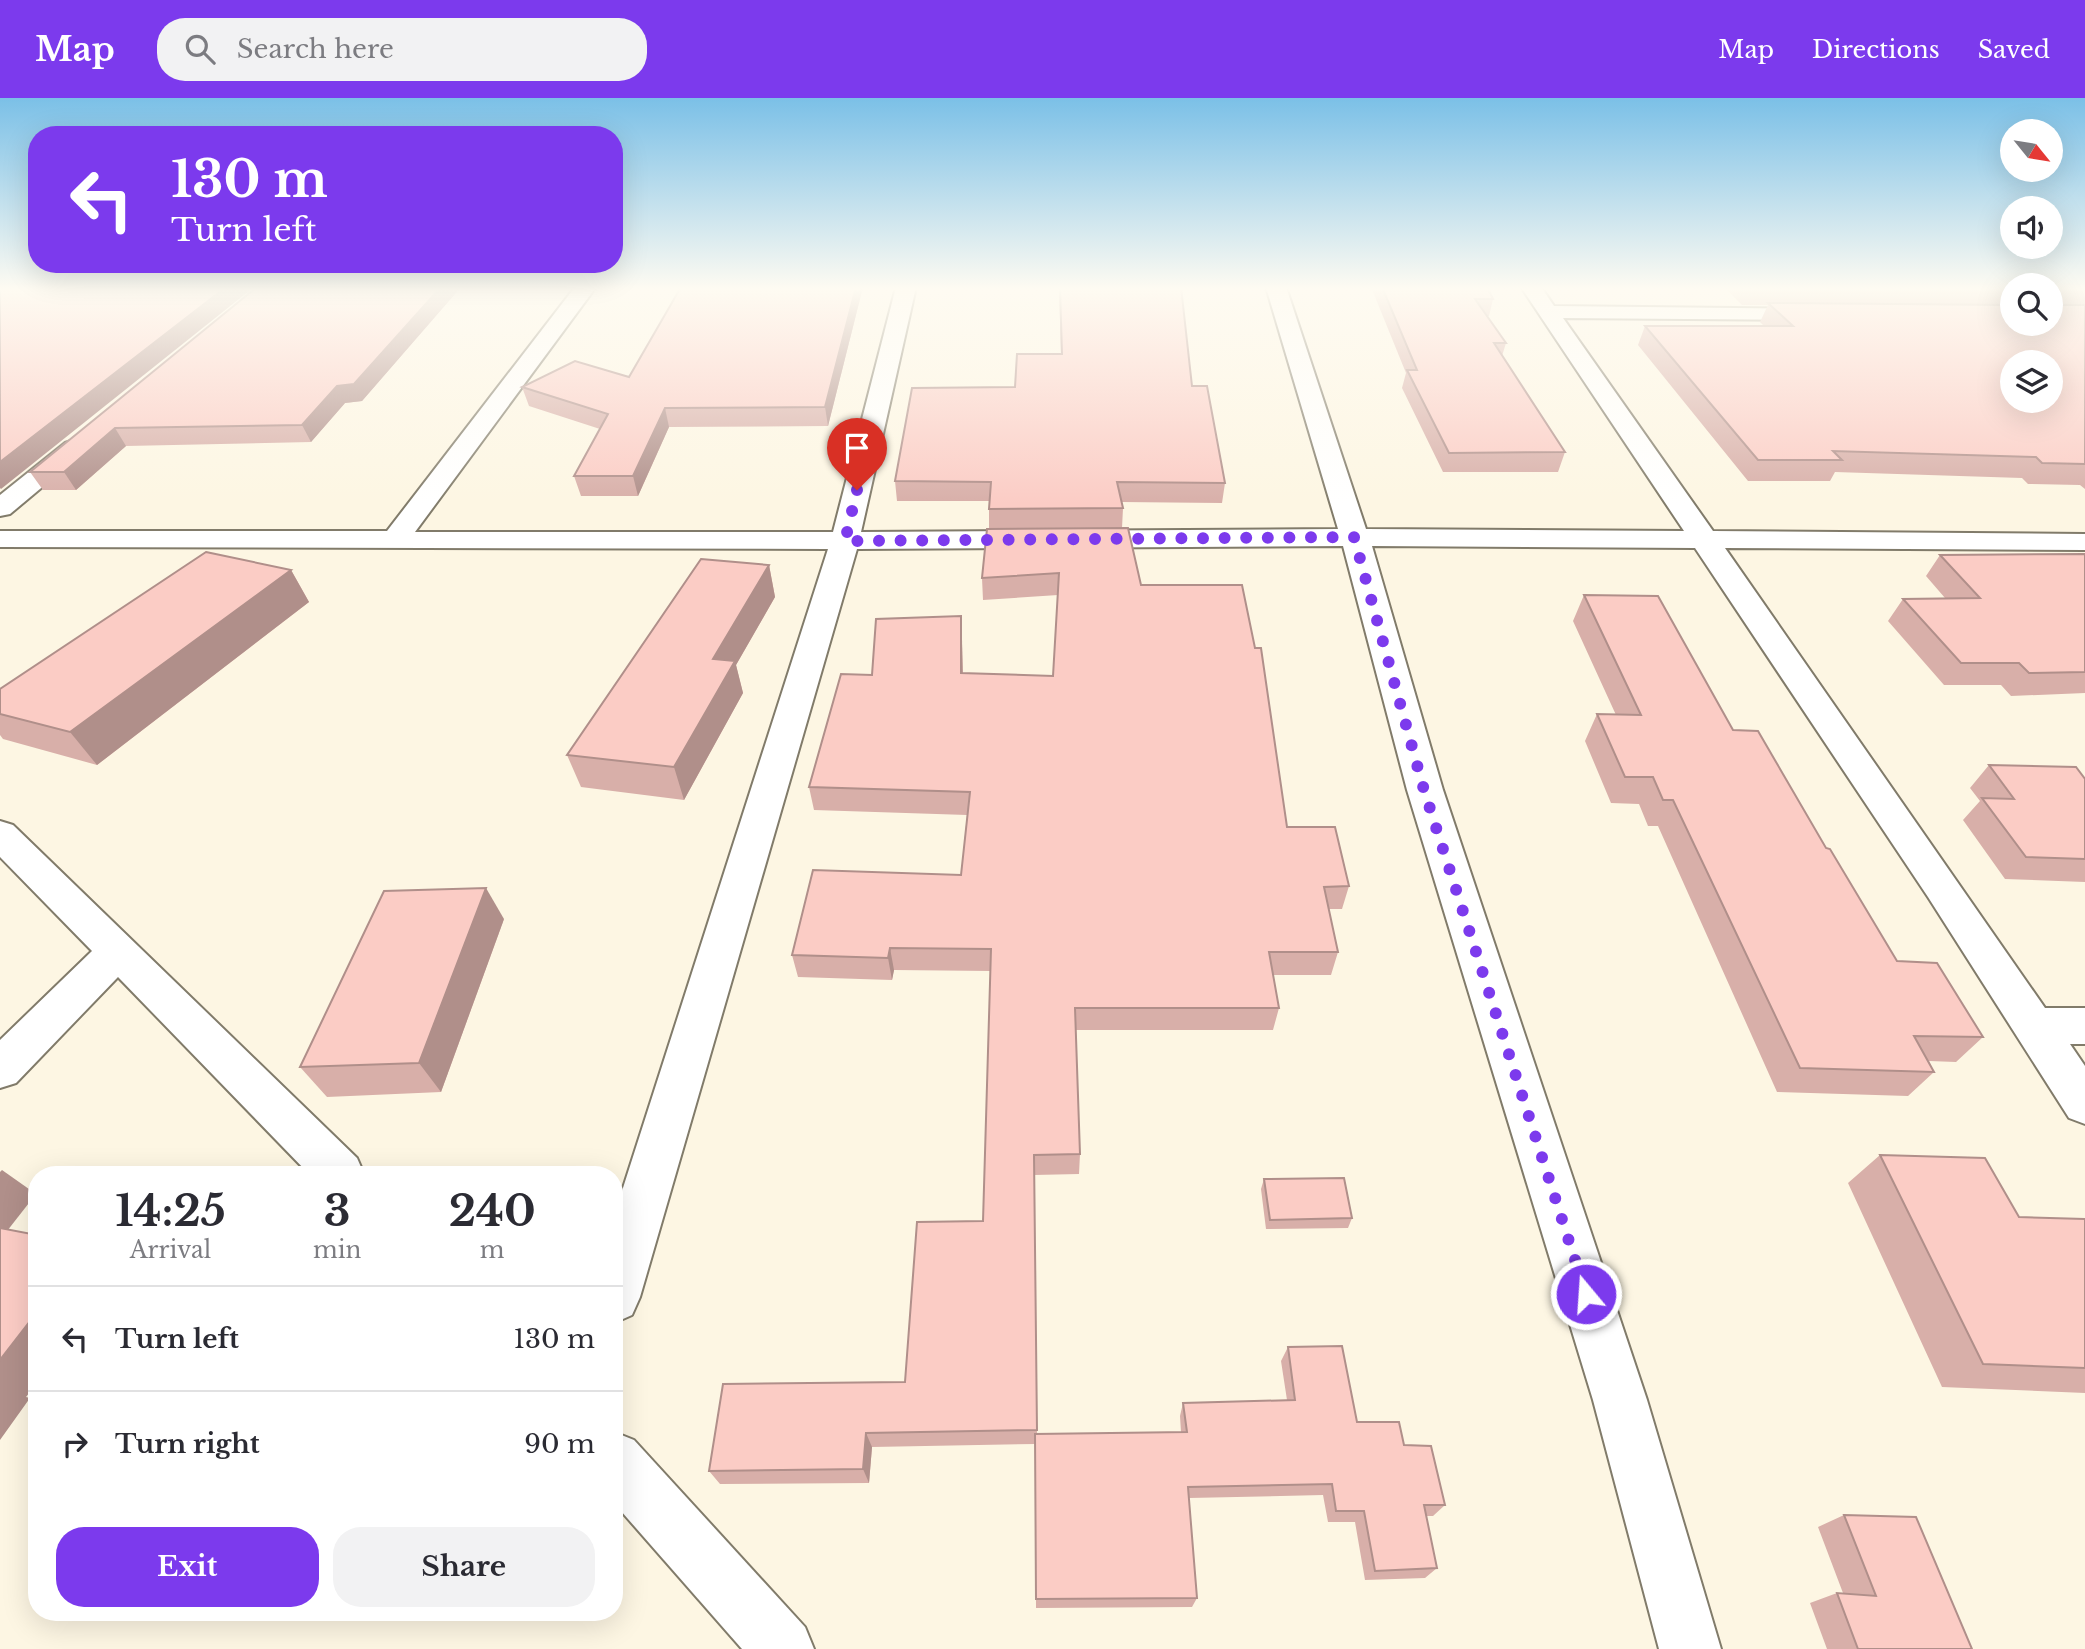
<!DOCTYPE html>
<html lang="en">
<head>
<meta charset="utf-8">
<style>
  :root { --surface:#fff; --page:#f2f2f3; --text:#2b2b33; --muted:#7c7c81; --line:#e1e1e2; --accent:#7c3aed }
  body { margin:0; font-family:"Libre Baskerville",serif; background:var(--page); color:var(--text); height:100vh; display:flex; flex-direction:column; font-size:26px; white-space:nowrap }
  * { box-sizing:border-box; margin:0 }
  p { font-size:23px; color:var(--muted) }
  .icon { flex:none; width:38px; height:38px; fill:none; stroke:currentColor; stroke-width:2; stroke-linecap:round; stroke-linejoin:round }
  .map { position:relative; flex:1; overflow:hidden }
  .sheet { position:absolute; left:28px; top:1068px; width:595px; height:455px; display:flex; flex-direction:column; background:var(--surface); border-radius:28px; box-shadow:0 7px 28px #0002 }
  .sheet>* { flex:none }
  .banner { position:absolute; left:28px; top:28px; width:595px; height:147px; border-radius:28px; box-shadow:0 7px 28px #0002; background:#7c3aed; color:#fff; overflow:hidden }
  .needle { width:46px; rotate:120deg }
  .controls { position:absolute; left:2000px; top:21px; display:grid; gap:14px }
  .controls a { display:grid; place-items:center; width:63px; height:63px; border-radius:50%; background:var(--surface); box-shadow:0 7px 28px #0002; font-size:35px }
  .pin { position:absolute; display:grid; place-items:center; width:60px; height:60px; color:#fff; margin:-72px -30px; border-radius:50% 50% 50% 0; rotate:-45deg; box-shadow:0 0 7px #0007 }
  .pin .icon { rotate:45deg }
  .me { position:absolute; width:77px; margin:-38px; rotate:342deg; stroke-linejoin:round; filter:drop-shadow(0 0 5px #0008) }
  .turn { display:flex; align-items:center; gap:24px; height:147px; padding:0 28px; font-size:32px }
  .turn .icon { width:91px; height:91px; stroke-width:2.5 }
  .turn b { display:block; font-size:49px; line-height:60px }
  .eta { display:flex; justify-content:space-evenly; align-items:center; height:119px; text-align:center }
  .eta b { font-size:42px; font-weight:700; line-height:49px }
  .cta { display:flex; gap:14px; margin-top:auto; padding:14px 28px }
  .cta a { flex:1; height:80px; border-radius:28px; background:var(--accent); color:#fff; font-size:28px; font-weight:700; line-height:80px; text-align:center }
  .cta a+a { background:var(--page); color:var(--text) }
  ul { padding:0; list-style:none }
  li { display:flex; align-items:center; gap:21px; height:105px; padding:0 28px; border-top:2px solid var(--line) }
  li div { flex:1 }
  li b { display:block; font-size:26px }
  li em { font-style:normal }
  header { display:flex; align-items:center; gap:42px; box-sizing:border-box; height:98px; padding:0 35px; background:var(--accent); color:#fff }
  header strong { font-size:33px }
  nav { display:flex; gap:38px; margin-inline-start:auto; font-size:24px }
  .search { width:490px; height:63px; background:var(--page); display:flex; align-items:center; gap:18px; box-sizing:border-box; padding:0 24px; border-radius:28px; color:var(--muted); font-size:26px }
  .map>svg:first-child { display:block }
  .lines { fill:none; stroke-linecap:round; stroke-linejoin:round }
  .minor-casing { stroke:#817b6a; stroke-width:4 }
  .minor { fill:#fff; fill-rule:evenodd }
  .wall { fill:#d8afa9 }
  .shaded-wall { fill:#b08f8a }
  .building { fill:#fbccc5; stroke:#b08f8a; stroke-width:2; fill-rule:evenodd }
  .route { stroke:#7c3aed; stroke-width:12; stroke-dasharray:0 21.6 }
</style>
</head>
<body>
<header>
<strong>Map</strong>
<div class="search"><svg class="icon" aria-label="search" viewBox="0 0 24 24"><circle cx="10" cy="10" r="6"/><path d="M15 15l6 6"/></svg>Search here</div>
<nav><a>Map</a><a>Directions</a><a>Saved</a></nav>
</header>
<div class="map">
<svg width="2085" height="1551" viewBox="0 0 2085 1551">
  <rect width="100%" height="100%" fill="#fdf6e3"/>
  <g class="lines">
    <g class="minor-casing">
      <g id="minor">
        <path d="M 575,189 L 596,189 L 415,434 L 833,434 L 896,189 L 916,189 L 861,434 L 1338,431 L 1266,189 L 1286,189 L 1366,431 L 1684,433 L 1521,189 L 1541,189 L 1554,208 L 1822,211 L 1825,216 L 1822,221 L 1814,222 L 1563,220 L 1713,433 L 2085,436 L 2085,452 L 1725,450 L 2045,910 L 2085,910 L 2085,946 L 2070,946 L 2085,968 L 2085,1026 L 2069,1020 L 1928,799 L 1695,450 L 1372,448 L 1443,692 L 1647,1302 L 1721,1551 L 1659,1551 L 1593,1302 L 1407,692 L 1343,448 L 857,451 L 640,1199 L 632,1217 L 614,1225 L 614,1118 L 828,451 L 0,449 L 0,433 L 387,433 Z"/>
        <path d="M 74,342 L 83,345 L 87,350 L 83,355 L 10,416 L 0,418 L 0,397 L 65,345 Z"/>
        <path d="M 0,723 L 13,727 L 357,1060 L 364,1076 L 309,1076 L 118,879 L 16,985 L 0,990 L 0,942 L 92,853 L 0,759 Z"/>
        <path d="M 614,1334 L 634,1342 L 805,1529 L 814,1551 L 742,1551 L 614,1405 Z"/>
      </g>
    </g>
    <use href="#minor" class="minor"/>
  </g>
  <g class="wall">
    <path d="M 257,189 L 461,189 L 362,303 L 345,305 L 311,344 L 126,348 L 76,392 L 43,392 L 30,374 Z"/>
    <path d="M 681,189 L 863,189 L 828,328 L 669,329 L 638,398 L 581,398 L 574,378 L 600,331 L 529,308 L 522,289 L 629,279 Z"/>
    <path d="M 1059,189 L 1181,189 L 1192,288 L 1225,385 L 1222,405 L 1121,404 L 1123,410 L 1122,430 L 989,431 L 989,403 L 897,403 L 895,383 L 1015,289 L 1061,256 Z"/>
    <path d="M 1371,189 L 1487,189 L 1493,201 L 1489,218 L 1487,218 L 1506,245 L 1502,258 L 1565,354 L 1558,374 L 1443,374 L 1402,290 L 1406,275 Z"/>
    <path d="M 1724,189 L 2012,189 L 2012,226 L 2051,189 L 2085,189 L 2085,391 L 2080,387 L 2028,386 L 2022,380 L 1835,374 L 1830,383 L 1748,383 L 1638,247 L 1645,228 L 1764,228 L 1760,224 L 1768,207 L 1742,207 Z"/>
    <path d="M 987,431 L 1141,487 L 1287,729 L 1349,788 L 1342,811 L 1329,811 L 1338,854 L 1331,877 L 1273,877 L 1279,910 L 1273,932 L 1076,932 L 1080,1056 L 1079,1076 L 1034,1077 L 1037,1336 L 1181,1334 L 1180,1318 L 1183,1305 L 1287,1302 L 1281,1263 L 1288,1249 L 1357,1324 L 1404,1347 L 1445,1407 L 1433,1418 L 1426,1418 L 1437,1470 L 1425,1480 L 1365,1482 L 1355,1424 L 1328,1424 L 1323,1397 L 1189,1400 L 1197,1500 L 1192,1509 L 1036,1510 L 1035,1346 L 872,1349 L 869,1385 L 720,1386 L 709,1373 L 905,1284 L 983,1123 L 991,873 L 894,872 L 892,882 L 798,879 L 792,857 L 961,777 L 967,717 L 814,712 L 809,689 L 872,577 L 961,518 L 963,575 L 1053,578 L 1058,497 L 983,502 L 982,480 Z"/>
    <path d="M 2085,456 L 2085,595 L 2011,598 L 2001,587 L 1944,587 L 1888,523 L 1903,501 L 1945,500 L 1926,478 L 1940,457 Z"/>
    <path d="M 769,467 L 775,499 L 736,567 L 743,595 L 684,702 L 581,689 L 567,657 Z"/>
    <path d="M 291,472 L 309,504 L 97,667 L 3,641 L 0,637 L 0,591 Z"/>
    <path d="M 1584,497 L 1733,632 L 1826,750 L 1897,863 L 1983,939 L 1956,964 L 1929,963 L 1934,974 L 1908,998 L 1777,994 L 1658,728 L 1648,728 L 1639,706 L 1611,705 L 1585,643 L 1597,616 L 1616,617 L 1573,523 Z"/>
    <path d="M 1989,667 L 2085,681 L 2085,784 L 2005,781 L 1963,722 L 1980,703 L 1970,690 Z"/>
    <path d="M 504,821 L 441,994 L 327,999 L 300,969 Z"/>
    <path d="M 1880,1057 L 2019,1119 L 2085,1121 L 2085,1295 L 1942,1289 L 1848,1085 Z"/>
    <path d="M 1264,1081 L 1352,1120 L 1348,1130 L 1266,1131 L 1261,1091 Z"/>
    <path d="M 1844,1417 L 1972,1551 L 1827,1551 L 1810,1505 L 1837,1495 L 1843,1495 L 1818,1429 Z"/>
  </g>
  <g class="shaded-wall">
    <path d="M 226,189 L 254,189 L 1,391 L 0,390 L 0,364 Z"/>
    <path d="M 441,189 L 461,189 L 362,303 L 345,305 L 311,344 L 302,327 L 337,288 Z"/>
    <path d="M 856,189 L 863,189 L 828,328 L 825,309 Z"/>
    <path d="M 665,310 L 669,329 L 638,398 L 633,378 Z"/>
    <path d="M 115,330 L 126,348 L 76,392 L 64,374 Z"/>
    <path d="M 769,467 L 775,499 L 736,567 L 743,595 L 684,702 L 674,669 L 713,561 Z"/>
    <path d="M 291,472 L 309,504 L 97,667 L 70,634 Z"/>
    <path d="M 961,518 L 962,541 L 963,598 L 961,575 Z"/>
    <path d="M 486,790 L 504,821 L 441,994 L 419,965 Z"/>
    <path d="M 890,850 L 894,872 L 892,882 L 888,860 Z"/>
    <path d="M 2,1072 L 36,1096 L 0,1142 L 0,1074 Z"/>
    <path d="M 37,1214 L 37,1285 L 26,1299 L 30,1300 L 0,1342 L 0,1262 Z"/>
    <path d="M 866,1335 L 872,1349 L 869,1385 L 863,1371 Z"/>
  </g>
  <g class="building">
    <path d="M 0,189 L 226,189 L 0,364 Z"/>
    <path d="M 257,189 L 441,189 L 354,286 L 337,288 L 302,327 L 115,330 L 64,374 L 30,374 Z"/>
    <path d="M 681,189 L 856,189 L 825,309 L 665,310 L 633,378 L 574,378 L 608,316 L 522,289 L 575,263 L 629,279 Z"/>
    <path d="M 1060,189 L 1181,189 L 1192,288 L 1207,288 L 1225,385 L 1117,384 L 1123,410 L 989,411 L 991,384 L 895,383 L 912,290 L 1015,289 L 1017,256 L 1062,256 Z"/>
    <path d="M 1382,189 L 1487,189 L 1493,201 L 1475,201 L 1506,245 L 1494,245 L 1565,354 L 1449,355 L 1407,272 L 1417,272 Z"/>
    <path d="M 1872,189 L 2012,189 L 2012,190 Z"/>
    <path d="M 2051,189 L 2085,189 L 2085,191 L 2063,190 L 2060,192 L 2060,204 L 2063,207 L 2085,207 L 2085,366 L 2042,365 L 2036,359 L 1833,353 L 1842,362 L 1758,362 L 1645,228 L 1793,228 L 1768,205 L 2012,207 L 2012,226 L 2051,226 ZM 2012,264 L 2051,264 L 2051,303 L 2012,303 Z"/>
    <path d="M 1128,430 L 1141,487 L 1242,487 L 1255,550 L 1261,550 L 1287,729 L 1335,729 L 1349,788 L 1324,789 L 1338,854 L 1269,854 L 1279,910 L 1075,910 L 1080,1056 L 1034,1057 L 1037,1332 L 866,1335 L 863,1371 L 709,1373 L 723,1286 L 905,1284 L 917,1124 L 983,1123 L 991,851 L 890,850 L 888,860 L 792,857 L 813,772 L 961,777 L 970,694 L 809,689 L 841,576 L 872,577 L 876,521 L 961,518 L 961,575 L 1053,578 L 1059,475 L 982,480 L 987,431 Z"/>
    <path d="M 206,454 L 291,472 L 70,634 L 0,616 L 0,591 Z"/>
    <path d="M 2085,456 L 2085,574 L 2029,575 L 2019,565 L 1961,565 L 1903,501 L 1980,500 L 1940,457 Z"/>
    <path d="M 701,461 L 769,467 L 713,561 L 735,563 L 674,669 L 567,657 Z"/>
    <path d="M 1584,497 L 1658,498 L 1733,632 L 1758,633 L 1826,750 L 1830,751 L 1897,863 L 1937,865 L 1983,939 L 1914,938 L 1934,974 L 1800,970 L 1673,702 L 1663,702 L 1653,679 L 1625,679 L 1597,616 L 1641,617 Z"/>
    <path d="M 1989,667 L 2076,669 L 2085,681 L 2085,761 L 2026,759 L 1982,700 L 2014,701 Z"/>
    <path d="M 486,790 L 419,965 L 300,969 L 384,793 Z"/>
    <path d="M 1880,1057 L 1985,1060 L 2019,1119 L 2085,1121 L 2085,1270 L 1983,1266 Z"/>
    <path d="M 1344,1080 L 1352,1120 L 1270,1122 L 1264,1081 Z"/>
    <path d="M 0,1130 L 37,1137 L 37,1214 L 0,1262 Z"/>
    <path d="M 1342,1248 L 1357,1324 L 1399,1324 L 1404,1347 L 1431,1348 L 1445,1407 L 1424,1407 L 1437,1470 L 1375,1473 L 1364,1413 L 1336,1413 L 1332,1386 L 1188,1389 L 1197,1500 L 1036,1501 L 1035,1336 L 1187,1334 L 1183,1305 L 1295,1302 L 1288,1249 Z"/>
    <path d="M 1844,1417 L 1916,1419 L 1972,1551 L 1858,1551 L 1837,1495 L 1876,1498 Z"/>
  </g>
  <linearGradient id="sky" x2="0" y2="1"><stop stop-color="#7bc0e7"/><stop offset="0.47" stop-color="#fefbf2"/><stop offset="1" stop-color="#fefbf2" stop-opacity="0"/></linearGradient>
  <rect width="2085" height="406" fill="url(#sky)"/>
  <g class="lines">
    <path class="route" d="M 857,392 L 845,443 L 1354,439 L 1424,692 L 1586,1196"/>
  </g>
</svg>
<div class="controls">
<a><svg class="needle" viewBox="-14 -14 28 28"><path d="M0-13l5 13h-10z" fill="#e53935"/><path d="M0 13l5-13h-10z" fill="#7c7c81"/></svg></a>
<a><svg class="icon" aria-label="sound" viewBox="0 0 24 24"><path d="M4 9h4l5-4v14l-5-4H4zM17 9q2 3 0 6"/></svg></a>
<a><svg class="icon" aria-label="search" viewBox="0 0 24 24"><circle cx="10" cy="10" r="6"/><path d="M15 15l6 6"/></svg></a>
<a><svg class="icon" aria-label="layers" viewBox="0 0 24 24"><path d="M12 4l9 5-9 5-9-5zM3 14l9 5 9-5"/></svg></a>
</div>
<div class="pin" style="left:857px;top:392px;background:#d93025"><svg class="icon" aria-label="arrive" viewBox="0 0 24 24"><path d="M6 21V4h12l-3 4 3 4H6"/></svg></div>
<svg class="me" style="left:1586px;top:1196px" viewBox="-20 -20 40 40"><circle r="17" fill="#7c3aed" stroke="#fff" stroke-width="3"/><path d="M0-11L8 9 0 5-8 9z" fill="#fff"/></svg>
<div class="banner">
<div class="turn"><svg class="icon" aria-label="left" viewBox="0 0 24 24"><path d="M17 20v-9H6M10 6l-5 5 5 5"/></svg><div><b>130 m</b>Turn left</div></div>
</div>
<section class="sheet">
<div class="eta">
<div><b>14:25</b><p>Arrival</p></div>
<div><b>3</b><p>min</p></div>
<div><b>240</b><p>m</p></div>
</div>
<ul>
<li><svg class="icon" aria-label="left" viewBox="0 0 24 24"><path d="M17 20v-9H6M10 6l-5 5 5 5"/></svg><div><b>Turn left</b></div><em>130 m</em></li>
<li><svg class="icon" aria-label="right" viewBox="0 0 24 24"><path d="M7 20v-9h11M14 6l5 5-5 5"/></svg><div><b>Turn right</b></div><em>90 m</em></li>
</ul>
<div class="cta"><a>Exit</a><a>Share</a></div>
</section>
</div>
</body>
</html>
